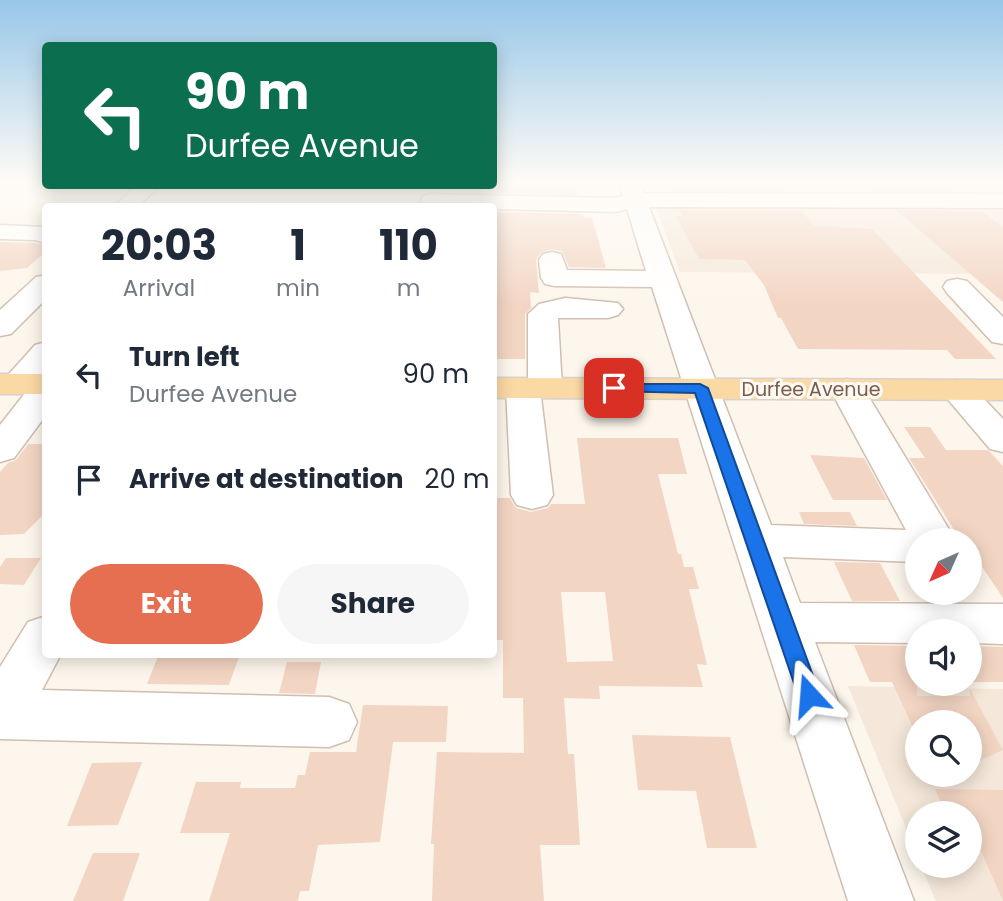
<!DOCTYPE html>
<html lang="en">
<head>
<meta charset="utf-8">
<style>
  :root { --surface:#fff; --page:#f6f6f7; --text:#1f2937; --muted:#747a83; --accent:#e76f51 }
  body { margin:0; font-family:Poppins,sans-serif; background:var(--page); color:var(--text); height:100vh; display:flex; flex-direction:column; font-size:26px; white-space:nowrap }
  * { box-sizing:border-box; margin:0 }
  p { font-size:23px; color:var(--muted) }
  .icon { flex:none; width:38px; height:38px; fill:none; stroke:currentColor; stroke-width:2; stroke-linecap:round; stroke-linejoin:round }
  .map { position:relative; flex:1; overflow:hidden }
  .details { position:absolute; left:42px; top:203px; width:455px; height:455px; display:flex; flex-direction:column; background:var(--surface); border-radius:7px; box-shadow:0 4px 18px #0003 }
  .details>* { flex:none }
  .banner { position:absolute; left:42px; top:42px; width:455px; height:147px; border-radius:7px; box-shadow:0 4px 18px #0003; background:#0b6e4f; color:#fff; overflow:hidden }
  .needle { width:46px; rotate:225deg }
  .buttons { position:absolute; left:905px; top:528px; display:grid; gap:14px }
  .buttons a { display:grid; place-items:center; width:77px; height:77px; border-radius:50%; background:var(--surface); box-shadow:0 4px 18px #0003; font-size:35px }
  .pin { position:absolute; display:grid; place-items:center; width:60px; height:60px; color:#fff; margin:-30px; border-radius:14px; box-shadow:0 4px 10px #0006 }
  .me { position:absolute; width:77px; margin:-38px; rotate:341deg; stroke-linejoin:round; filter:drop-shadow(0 0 5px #0008) }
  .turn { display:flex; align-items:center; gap:24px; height:147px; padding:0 28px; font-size:32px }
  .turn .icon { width:91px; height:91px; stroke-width:2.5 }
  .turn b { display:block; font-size:49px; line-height:60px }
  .eta { display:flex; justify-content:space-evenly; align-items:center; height:119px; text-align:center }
  .eta b { font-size:42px; font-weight:700; line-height:49px }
  .primary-button { display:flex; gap:14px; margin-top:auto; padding:14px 28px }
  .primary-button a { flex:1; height:80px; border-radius:42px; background:var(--accent); color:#fff; font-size:28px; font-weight:700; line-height:80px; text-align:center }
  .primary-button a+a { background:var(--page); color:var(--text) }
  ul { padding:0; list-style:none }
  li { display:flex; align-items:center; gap:21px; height:105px; padding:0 28px }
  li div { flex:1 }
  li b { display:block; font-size:26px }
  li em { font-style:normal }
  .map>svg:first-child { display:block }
  .residential { fill:#f5e8da; fill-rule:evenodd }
  .building { fill:#f3d5c3; fill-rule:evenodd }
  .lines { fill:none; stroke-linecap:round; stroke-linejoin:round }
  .minor-casing { stroke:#d1beb0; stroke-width:3 }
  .major-casing { stroke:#dad1cd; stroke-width:3 }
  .minor { fill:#fff; fill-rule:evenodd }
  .major { fill:#fbd9a5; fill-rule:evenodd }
  .route { fill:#1a73e8; stroke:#114b97; stroke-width:2 }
  .labels { text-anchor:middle; stroke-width:6; stroke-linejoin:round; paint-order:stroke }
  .street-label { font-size:19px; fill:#7a5c4d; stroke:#fffaf3 }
</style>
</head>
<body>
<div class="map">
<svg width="1003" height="901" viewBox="0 0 1003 901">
  <rect width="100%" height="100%" fill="#fdf6ec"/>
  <g class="residential">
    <path d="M 646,180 L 1003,180 L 1003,274 L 680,272 Z"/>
    <path d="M 848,686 L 1003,689 L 1003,901 L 936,901 L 921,866 L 970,866 L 970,814 L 917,814 L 917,855 ZM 917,723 L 970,723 L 970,775 L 917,775 Z"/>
  </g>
  <g class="building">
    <path d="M 502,180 L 550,180 L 551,187 L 576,187 L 578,195 L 497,193 L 497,185 L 501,185 Z"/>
    <path d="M 664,180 L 777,180 L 786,191 L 669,190 Z"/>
    <path d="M 861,180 L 942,180 L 956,191 L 873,191 Z"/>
    <path d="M 679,210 L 801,210 L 814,226 L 872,229 L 996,359 L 955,359 L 947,350 L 798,349 L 781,318 L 778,318 L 764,285 L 745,260 L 699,259 L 676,216 L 683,216 Z"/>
    <path d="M 896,210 L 981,211 L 1003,227 L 1003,302 Z"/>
    <path d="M 495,212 L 583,214 L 584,218 L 592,218 L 606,268 L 569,267 L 562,251 L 551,249 L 541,253 L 536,260 L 539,293 L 530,292 L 531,308 L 525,314 L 525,359 L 494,359 Z"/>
    <path d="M 0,242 L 35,243 L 46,245 L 46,251 L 27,268 L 0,271 Z"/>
    <path d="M 904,427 L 930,427 L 946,450 L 988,450 L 1003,466 L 1003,598 L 970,549 L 970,541 L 958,536 L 909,458 L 925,458 Z"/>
    <path d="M 577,438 L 678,438 L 687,474 L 658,474 L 678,554 L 681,554 L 684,567 L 693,567 L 699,589 L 689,589 L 707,665 L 697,664 L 703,687 L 599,686 L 600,699 L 564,698 L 568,754 L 574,754 L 580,845 L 540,845 L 544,901 L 432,901 L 434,844 L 431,844 L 437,752 L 524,753 L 523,698 L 503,698 L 503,640 L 494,640 L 494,498 L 510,498 L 516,508 L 531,512 L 548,508 L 551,504 L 585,504 ZM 561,592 L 605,592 L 613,661 L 567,662 Z"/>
    <path d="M 28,444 L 46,444 L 46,512 L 24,534 L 0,535 L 0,472 L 8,463 L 16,460 Z"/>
    <path d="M 810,455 L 864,458 L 887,500 L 833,500 Z"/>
    <path d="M 799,512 L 850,512 L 857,526 L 804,524 Z"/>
    <path d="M 6,558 L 41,558 L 24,585 L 0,584 L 0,567 Z"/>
    <path d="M 834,562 L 880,563 L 900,601 L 852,601 Z"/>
    <path d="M 854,645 L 917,646 L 917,696 L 970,696 L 970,689 L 1003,750 L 970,765 L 970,723 L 917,723 L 917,736 L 892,682 L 870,682 Z"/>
    <path d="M 970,646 L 1003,647 L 1003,682 L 970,682 Z"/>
    <path d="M 159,654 L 240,654 L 229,685 L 147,684 Z"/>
    <path d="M 287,662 L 321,662 L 315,694 L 279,693 Z"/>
    <path d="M 363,705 L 448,706 L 446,742 L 393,742 L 380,842 L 318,845 L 309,891 L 300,891 L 298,901 L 209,901 L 230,833 L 180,833 L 196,782 L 241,782 L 240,788 L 295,788 L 298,775 L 305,775 L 310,752 L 356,752 Z"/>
    <path d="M 632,735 L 730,737 L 757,848 L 707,848 L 696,791 L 638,790 Z"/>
    <path d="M 142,762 L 118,825 L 67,826 L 92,763 Z"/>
    <path d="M 935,789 L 1003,790 L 1003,901 L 978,844 L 970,844 L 970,814 L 946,814 Z"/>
    <path d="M 93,853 L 140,853 L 123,901 L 73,901 Z"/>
  </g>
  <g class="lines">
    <g class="minor-casing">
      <g id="minor">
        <path d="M 617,180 L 639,180 L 644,193 L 1003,194 L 1003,208 L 649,207 L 771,525 L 906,530 L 830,389 L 835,382 L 847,379 L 859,382 L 864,389 L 956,541 L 917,541 L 917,562 L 783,557 L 800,603 L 1003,604 L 1003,644 L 970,643 L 970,632 L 917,632 L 917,643 L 815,642 L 914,901 L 848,901 L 652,287 L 555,286 L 545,284 L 541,278 L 539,260 L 543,254 L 552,252 L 561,254 L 567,270 L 646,271 L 627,209 L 616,212 L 494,209 L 494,206 L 426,206 L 420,201 L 423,196 L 431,194 L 616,198 L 623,196 Z"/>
        <path d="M 136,186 L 159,186 L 139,206 L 115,206 Z"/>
        <path d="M 0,225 L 46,227 L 46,243 L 35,240 L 0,239 Z"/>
        <path d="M 46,275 L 46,299 L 11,334 L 0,336 L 0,310 L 36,277 Z"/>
        <path d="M 957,279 L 967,281 L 1003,317 L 1003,344 L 992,342 L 947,293 L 943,287 L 947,281 Z"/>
        <path d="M 565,298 L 618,303 L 623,309 L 618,315 L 608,318 L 558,318 L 562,388 L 557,395 L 541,397 L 553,495 L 547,505 L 532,509 L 517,505 L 511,495 L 506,388 L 511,381 L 528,379 L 528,314 L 539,304 Z"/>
        <path d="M 46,342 L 46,373 L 37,382 L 46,380 L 46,415 L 14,458 L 0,462 L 0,425 L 26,392 L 17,394 L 5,391 L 0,384 L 35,345 Z"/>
        <path d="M 957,380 L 969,383 L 1003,419 L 1003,452 L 990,449 L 940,390 L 945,383 Z"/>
        <path d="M 46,616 L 46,654 L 61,654 L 42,690 L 329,697 L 349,704 L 357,722 L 349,740 L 329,747 L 0,739 L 0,667 L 28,622 Z"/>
      </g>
    </g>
    <g class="major-casing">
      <g id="major">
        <rect x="0" y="374" width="46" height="20"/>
        <path d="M 494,378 L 1003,380 L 1003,400 L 494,398 Z"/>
      </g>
    </g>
    <use href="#minor" class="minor"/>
    <use href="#major" class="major"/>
  </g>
  <linearGradient id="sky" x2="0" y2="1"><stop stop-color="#97c7e8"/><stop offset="0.59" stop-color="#fefbf6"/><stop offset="1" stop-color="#fefbf6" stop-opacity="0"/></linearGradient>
  <rect width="1003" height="306" fill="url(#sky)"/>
  <path class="route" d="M 614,384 L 700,384 L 708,388 L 820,695 L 817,702 L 809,705 L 801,702 L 798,695 L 695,393 L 609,391 L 609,385 Z"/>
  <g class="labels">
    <g class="street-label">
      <text x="811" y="396">Durfee Avenue</text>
    </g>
  </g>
</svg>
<div class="buttons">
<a><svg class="needle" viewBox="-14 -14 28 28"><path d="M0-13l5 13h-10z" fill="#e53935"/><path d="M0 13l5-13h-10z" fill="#747a83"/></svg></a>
<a><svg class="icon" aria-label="sound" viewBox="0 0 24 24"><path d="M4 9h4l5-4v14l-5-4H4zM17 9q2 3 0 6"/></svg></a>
<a><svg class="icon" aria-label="search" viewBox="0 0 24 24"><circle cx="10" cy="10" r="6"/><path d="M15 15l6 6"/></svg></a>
<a><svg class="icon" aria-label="layers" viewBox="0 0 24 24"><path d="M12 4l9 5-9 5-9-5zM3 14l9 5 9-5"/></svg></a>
</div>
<div class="pin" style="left:614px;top:388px;background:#d93025"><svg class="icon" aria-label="arrive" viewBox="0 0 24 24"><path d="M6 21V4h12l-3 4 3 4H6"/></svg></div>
<svg class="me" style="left:809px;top:695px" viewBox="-20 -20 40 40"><path d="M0-17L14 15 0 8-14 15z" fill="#1a73e8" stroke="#fff" stroke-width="4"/></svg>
<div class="banner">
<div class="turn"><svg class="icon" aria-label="left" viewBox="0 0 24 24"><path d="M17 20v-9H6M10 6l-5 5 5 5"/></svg><div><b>90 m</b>Durfee Avenue</div></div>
</div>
<section class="details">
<div class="eta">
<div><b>20:03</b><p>Arrival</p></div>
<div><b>1</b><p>min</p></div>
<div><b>110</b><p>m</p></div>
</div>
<ul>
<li><svg class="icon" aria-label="left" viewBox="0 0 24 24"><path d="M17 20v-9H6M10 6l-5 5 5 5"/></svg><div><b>Turn left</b><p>Durfee Avenue</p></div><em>90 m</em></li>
<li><svg class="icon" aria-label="arrive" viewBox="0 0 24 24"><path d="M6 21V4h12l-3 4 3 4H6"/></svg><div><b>Arrive at destination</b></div><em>20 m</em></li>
</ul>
<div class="primary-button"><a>Exit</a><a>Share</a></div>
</section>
</div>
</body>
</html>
